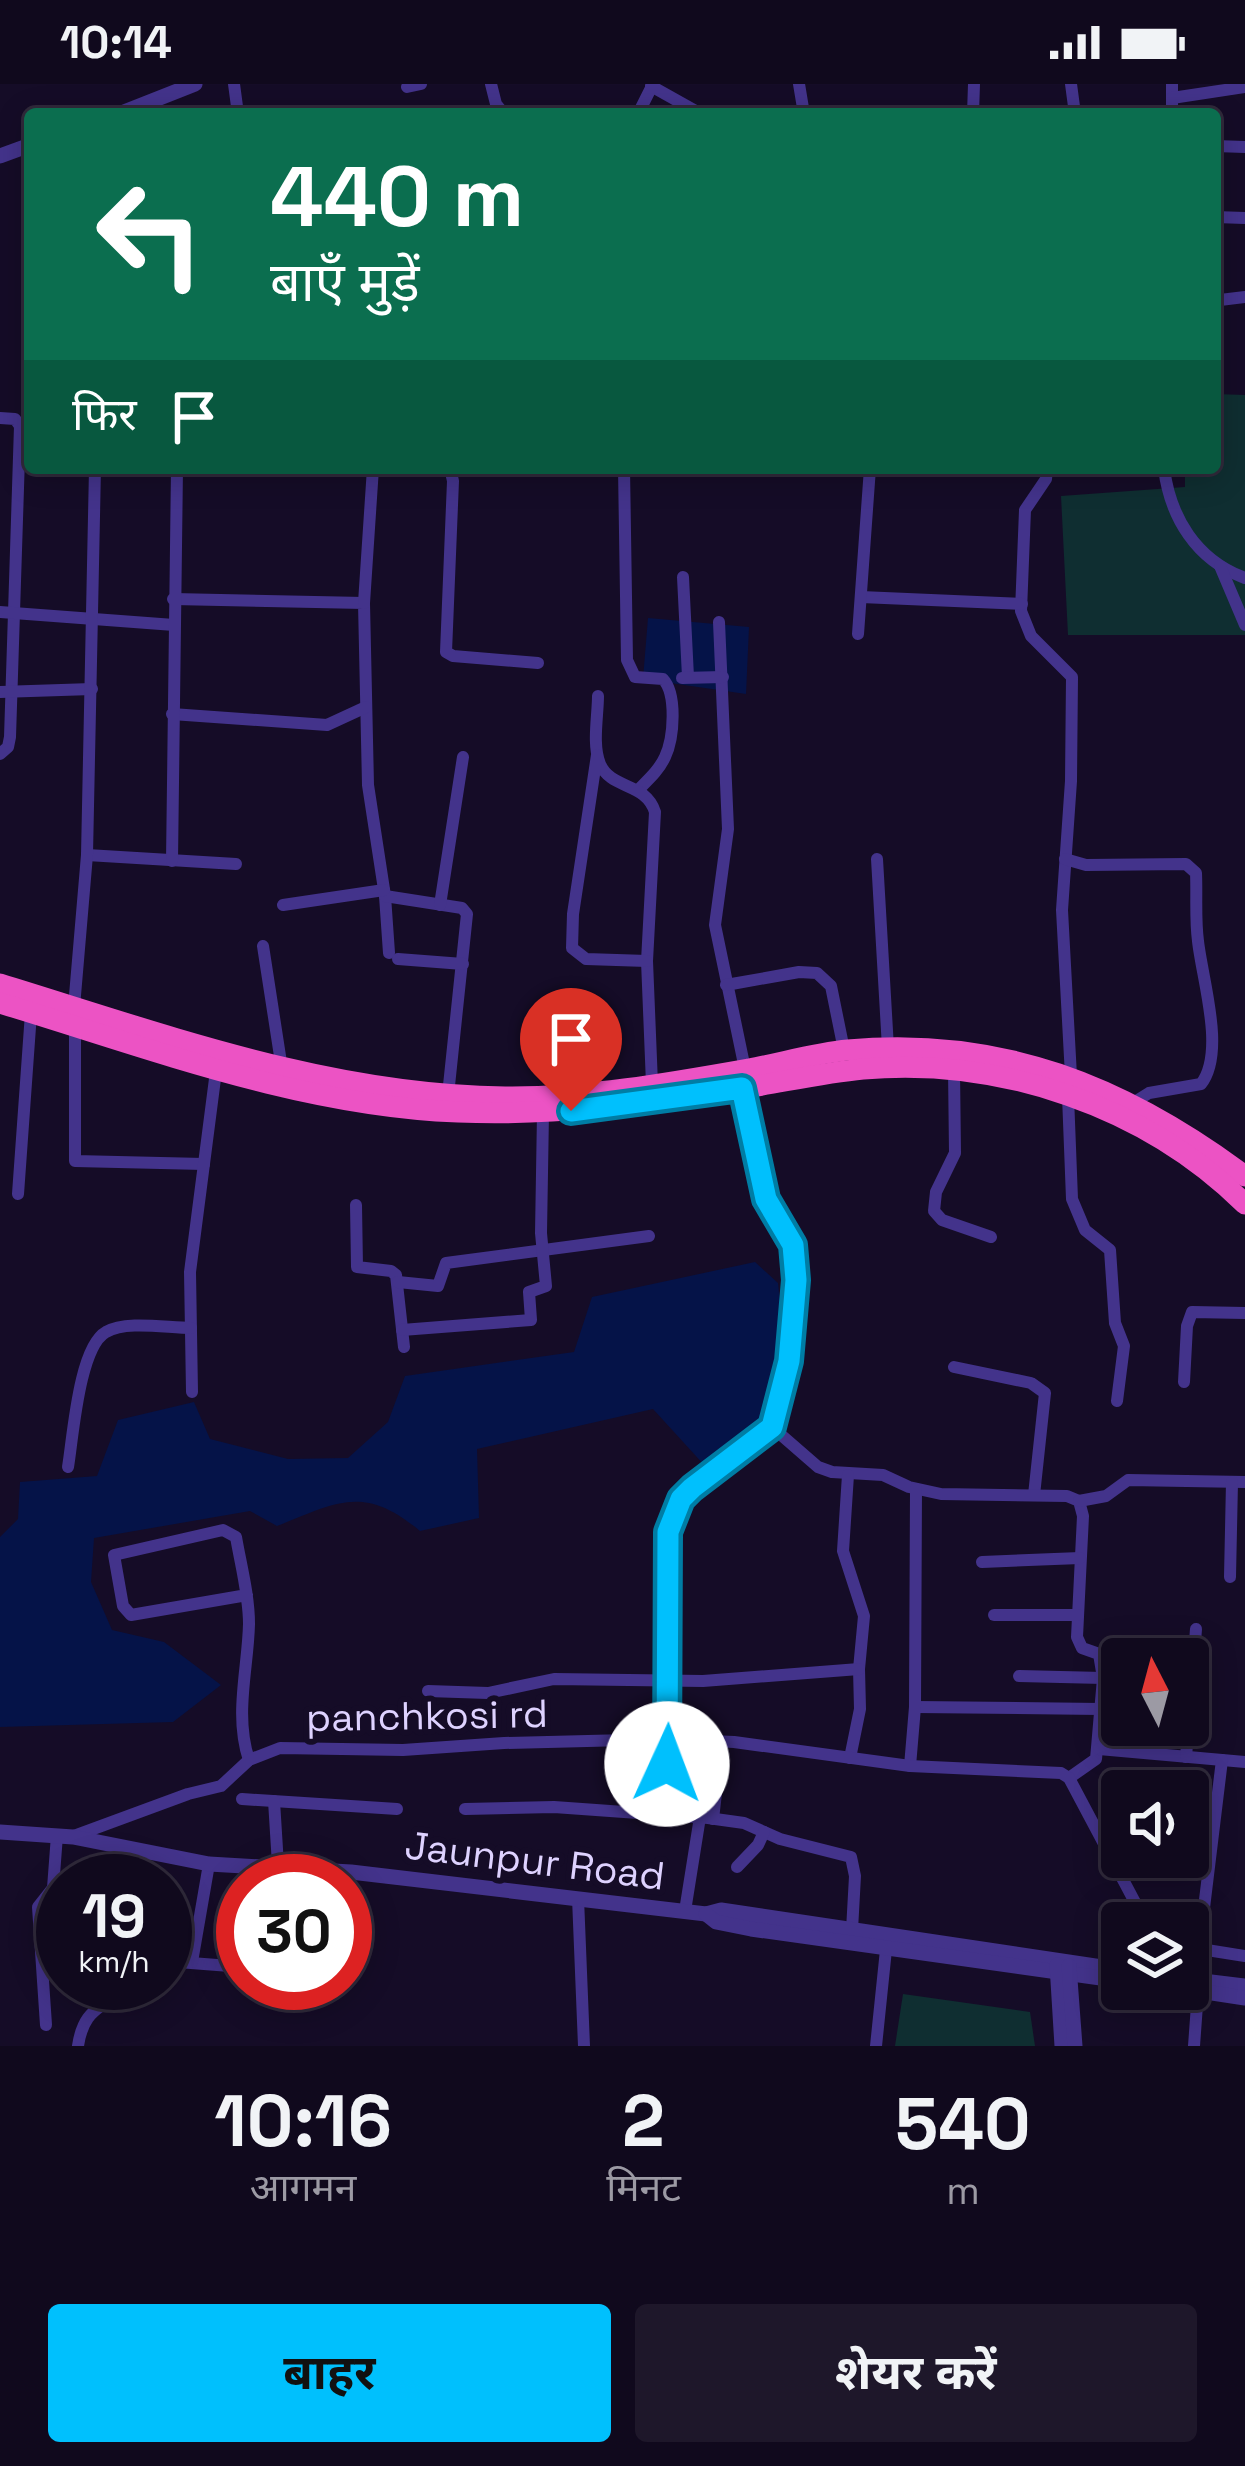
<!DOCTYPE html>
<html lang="hi">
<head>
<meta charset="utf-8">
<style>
  :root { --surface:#10091d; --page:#1e172a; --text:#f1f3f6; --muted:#9c9aa4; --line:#302a3b; --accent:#00c0fd }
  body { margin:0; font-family:"Space Grotesk","Noto Sans Devanagari",sans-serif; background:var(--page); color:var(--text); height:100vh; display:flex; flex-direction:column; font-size:45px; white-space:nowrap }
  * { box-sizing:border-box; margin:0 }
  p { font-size:39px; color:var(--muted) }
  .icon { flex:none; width:66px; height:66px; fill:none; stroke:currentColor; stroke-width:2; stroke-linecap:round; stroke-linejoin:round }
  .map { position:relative; height:1962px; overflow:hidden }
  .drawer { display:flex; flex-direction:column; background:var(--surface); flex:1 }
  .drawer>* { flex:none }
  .top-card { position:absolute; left:24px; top:24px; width:1197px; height:366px; border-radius:12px; box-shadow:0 6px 30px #0003,0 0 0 3px var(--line); background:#0b6e4f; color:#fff; overflow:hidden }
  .needle { width:78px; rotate:354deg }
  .fabs { position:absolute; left:1101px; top:1554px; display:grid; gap:24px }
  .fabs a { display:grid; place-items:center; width:108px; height:108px; border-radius:12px; background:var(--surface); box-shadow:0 6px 30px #0003,0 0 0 3px var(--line); font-size:60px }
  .speed { position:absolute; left:36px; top:1770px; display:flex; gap:24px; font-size:60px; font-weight:700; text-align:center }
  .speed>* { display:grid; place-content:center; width:156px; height:156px; border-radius:50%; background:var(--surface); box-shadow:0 6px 30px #0003,0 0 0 3px var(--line); line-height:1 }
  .speed small { font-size:30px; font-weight:400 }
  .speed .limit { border:18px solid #d22; background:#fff; color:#111 }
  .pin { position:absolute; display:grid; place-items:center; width:102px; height:102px; color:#fff; margin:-123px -51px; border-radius:50% 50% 50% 0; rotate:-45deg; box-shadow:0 0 12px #0007 }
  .pin .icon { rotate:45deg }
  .me { position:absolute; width:132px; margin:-66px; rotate:2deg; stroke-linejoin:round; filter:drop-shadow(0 0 9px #0008) }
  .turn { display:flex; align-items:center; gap:42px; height:252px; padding:0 48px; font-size:54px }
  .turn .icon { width:156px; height:156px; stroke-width:2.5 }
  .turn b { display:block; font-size:84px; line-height:102px }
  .then { display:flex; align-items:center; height:114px; padding:0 48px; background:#0003; gap:24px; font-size:45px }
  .eta { display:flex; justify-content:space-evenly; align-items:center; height:204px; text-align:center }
  .eta b { font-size:72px; font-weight:700; line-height:84px }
  .button { display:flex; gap:24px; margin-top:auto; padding:24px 48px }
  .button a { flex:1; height:138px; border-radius:12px; background:var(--accent); color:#111; font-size:48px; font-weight:700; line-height:138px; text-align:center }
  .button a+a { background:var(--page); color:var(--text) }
  .status { display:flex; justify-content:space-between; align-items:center; height:84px; padding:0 60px; background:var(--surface); direction:ltr }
  .status svg { height:33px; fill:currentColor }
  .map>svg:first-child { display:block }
  .green { fill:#0f2e31 }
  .water { fill:#051348 }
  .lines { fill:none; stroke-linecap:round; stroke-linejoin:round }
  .minor { stroke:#43338b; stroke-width:12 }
  .tertiary { stroke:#43338b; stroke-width:15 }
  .trunk { stroke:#ec53c4; stroke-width:21 }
  .route-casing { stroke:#007da4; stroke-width:30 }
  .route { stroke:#00c0fd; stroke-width:21 }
  .labels { text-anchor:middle; stroke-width:12; stroke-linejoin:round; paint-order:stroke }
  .street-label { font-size:39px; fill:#ded2ff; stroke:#150c27 }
</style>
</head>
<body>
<div class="status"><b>10:14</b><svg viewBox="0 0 49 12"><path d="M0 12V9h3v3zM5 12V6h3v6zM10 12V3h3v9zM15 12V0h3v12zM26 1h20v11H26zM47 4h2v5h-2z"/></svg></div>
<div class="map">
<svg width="1245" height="1962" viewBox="0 0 1245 1962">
  <rect width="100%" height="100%" fill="#150c27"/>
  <g class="green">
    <path d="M 1215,310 L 1245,311 L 1245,551 L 1068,551 L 1061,412 L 1185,403 L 1185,384 L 1215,384 Z"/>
    <path d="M 903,1910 L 1030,1928 L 1035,1962 L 895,1962 Z"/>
  </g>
  <g class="water">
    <path d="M 648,534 L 749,543 L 746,610 L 643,595 Z"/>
    <path d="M 755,1178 L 778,1199 L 786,1279 L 760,1344 L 706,1383 L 653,1325 L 477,1365 L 479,1434 L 420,1447 C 364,1400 337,1418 277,1442 L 250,1427 L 94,1454 L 91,1498 L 112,1546 L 164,1558 L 221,1601 L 173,1638 L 0,1643 L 0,1453 L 18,1435 L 20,1398 L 97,1392 L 118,1336 L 194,1318 L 210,1355 L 288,1375 L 348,1374 L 388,1338 L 405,1292 L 574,1268 L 592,1213 Z"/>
  </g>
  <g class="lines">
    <g class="minor">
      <path d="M 234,0 L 238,30"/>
      <path d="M 491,0 L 496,20 L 504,30"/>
      <path d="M 799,0 L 804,30"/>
      <path d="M 1071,0 L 1075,30"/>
      <path d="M 1172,0 L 1172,30"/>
      <path d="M 651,2 L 701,30"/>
      <path d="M 407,3 L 421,0"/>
      <path d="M 1172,14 L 1245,3"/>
      <path d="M 638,30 L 653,0"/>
      <path d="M 973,30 L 974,0"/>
      <path d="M 1215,62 L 1245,63"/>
      <path d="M 1215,133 L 1245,134"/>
      <path d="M 1215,221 L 1220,216 L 1245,213"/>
      <path d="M 0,334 L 15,335 L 20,342 L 10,653 L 8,663 L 0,670"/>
      <path d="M 450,384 L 453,397 L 446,568 L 453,572 L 538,579"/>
      <path d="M 624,384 L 627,576 L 635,593 L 663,595 C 677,610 674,654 665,673 C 659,686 649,695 639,705"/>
      <path d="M 1047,384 L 1046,395 L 1025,426 L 1021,527 L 1031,552 L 1072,593 L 1071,697 L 1062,826 L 1071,992"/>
      <path d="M 1164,384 C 1170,433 1196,476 1245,494"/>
      <path d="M 1220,482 L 1245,541"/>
      <path d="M 683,493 L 688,593"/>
      <path d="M 861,513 L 1022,520"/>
      <path d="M 173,515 L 364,519 L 368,701 L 385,812 L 389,869"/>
      <path d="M 364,519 L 373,384"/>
      <path d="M 0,528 L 174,541"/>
      <path d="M 719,538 L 728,745 L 715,841 L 745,985"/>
      <path d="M 858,550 L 870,384"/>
      <path d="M 682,594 L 723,593"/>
      <path d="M 0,608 L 92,605"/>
      <path d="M 598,612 C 598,632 592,661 600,680 C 611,706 646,698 655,728 L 647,877 L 652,1000"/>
      <path d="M 172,630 L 327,641 L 366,623"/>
      <path d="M 597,671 L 573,830 L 572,864 L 586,875 L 647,877"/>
      <path d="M 87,771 L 236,780"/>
      <path d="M 877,775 L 888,964"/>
      <path d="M 1065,775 L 1086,781 L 1186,780 L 1196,789 C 1197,811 1195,835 1198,857 C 1202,895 1226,968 1201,1000 L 1149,1009 L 1133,1019"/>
      <path d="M 172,777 L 177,384"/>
      <path d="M 385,812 L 462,824 L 467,830 L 448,1011"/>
      <path d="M 283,821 L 384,806"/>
      <path d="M 440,821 L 463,673"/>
      <path d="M 263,862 L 282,985"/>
      <path d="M 398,875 L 463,880"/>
      <path d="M 726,901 L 799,888 L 817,889 L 831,902 L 844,966"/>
      <path d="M 74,923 L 87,771 L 95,384"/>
      <path d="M 75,941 L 75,1077 L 204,1080"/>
      <path d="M 954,986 L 955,1069 L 936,1108 L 934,1127 L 942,1136 L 991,1153"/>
      <path d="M 1068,1012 L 1072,1115 L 1085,1146 L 1110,1166 L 1115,1239 L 1124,1262 L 1117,1317"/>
      <path d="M 18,1110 L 31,929"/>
      <path d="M 356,1121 L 357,1183 L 391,1187 L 396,1191 L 404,1263"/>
      <path d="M 398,1198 L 438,1202 L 446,1179 L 649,1152"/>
      <path d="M 402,1246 L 531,1236 L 529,1208 L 546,1202 L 541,1149 L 543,1029"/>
      <path d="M 954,1283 L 1031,1299 L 1045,1309 L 1034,1411"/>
      <path d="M 1184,1298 L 1187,1242 L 1192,1228 L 1245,1229"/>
      <path d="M 192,1308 L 190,1188 L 216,987"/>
      <path d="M 772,1343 L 818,1383 L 832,1388 L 883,1391 L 909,1403 L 941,1410 L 1067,1412 L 1079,1417 L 1083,1432 L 1077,1553 L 1082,1564 L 1099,1570 L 1103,1594 L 1096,1675 L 1069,1694"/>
      <path d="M 68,1383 C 73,1353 79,1263 106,1248 C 126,1236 167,1244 191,1244"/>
      <path d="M 848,1391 L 843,1467 L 864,1532 L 859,1585 L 860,1625 L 850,1674"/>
      <path d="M 1079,1417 L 1106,1412 L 1128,1396 L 1245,1398"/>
      <path d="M 982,1478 L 1080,1474"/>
      <path d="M 1230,1493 L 1232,1398"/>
      <path d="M 247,1511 L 131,1531 L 123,1522 L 114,1471 L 223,1446 L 236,1453 C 241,1482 249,1511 249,1540 C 248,1585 234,1631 249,1676"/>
      <path d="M 994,1531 L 1078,1531"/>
      <path d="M 1019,1592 L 1103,1594"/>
      <path d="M 428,1607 L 488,1609 L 554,1595 L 703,1597 L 859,1585"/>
      <path d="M 915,1623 L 1101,1625"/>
      <path d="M 1099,1665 L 1245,1678"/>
      <path d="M 1186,1673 L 1196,1545"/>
      <path d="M 910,1682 L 915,1623 L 916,1405"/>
      <path d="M 242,1715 L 397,1725"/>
      <path d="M 274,1717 L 279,1797"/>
      <path d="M 465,1725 L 554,1723 L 708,1734 L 744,1739 L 780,1755 L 851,1773 L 855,1792 L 852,1846"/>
      <path d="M 673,1732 L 667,1705 L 668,1448 L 681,1416 L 692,1404 L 772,1343 L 789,1277 L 796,1196 L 793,1161 L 766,1115 L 742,1005"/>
      <path d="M 713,1735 L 722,1658"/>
      <path d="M 74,1752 L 188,1710 L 221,1702 L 249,1676 L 280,1664 L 403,1666 L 504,1659 L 667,1655 L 734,1658 L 910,1682 L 1061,1689 L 1069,1694 L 1146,1839"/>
      <path d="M 737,1783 L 758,1761 L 764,1748"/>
      <path d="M 140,1797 L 146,1769"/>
      <path d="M 578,1814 L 584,1962"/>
      <path d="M 685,1827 L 700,1733"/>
      <path d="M 1188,1863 L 1245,1872"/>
      <path d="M 1199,1865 L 1222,1676"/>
      <path d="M 165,1877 L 243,1883"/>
      <path d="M 192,1878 L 209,1780"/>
      <path d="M 46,1941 L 38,1823 L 53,1804 L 57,1751"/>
      <path d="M 78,1962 C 85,1915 112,1928 118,1899"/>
      <path d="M 876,1962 L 887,1856"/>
      <path d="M 1194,1962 L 1198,1907"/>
    </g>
    <g class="tertiary">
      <path d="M 119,30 L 195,0"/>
      <path d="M 0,72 L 30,61"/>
      <path d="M 0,1748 L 73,1753 L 209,1780 L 351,1788 L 706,1830 L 721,1826 L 1122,1886"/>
      <path d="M 706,1830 L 716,1838 L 751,1845 L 1122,1897"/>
      <path d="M 1057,1881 L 1062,1962"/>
      <path d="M 1069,1882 L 1075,1962"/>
      <path d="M 1203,1897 L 1245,1902"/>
      <path d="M 1186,1905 L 1245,1914"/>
    </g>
    <g class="trunk">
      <path d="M 0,900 C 166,951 329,1011 505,1013 C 586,1014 670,999 749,985 C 782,979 815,969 848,966 C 1001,952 1124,1002 1245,1092"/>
      <path d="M 0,919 C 149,964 300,1022 458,1028 C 553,1032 644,1020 738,1005 C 779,999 821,989 863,985 C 1000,973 1146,1022 1245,1120"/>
    </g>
  </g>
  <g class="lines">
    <g class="route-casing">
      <path id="route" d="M 571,1027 L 742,1004 L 766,1115 L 793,1161 L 796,1196 L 789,1277 L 772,1343 L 692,1404 L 681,1415 L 668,1448 L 667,1680"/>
    </g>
    <use href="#route" class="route"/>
  </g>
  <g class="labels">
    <g class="street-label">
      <text transform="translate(427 1631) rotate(-1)" y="14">panchkosi rd</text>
      <text transform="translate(535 1776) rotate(7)" y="14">Jaunpur Road</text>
    </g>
  </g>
</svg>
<div class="fabs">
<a><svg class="needle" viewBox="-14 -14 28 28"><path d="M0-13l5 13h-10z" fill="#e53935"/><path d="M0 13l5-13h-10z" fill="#9c9aa4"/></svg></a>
<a><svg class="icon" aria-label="sound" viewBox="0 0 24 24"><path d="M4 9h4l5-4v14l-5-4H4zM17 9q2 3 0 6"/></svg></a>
<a><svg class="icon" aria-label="layers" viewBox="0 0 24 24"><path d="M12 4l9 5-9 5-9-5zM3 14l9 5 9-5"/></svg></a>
</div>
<div class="speed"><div>19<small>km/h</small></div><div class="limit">30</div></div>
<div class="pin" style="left:571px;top:1027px;background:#d93025"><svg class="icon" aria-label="arrive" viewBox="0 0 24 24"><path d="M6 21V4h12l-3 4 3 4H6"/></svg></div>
<svg class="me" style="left:667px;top:1680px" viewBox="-20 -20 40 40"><circle r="19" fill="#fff"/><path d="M0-13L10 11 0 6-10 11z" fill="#00c0fd"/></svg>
<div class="top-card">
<div class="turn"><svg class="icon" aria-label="left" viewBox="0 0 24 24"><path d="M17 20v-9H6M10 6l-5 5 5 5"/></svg><div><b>440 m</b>बाएँ मुड़ें</div></div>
<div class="then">फिर<svg class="icon" aria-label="arrive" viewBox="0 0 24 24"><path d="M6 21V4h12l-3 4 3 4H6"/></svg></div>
</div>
</div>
<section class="drawer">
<div class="eta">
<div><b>10:16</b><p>आगमन</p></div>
<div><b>2</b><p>मिनट</p></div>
<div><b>540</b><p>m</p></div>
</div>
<div class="button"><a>बाहर</a><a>शेयर करें</a></div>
</section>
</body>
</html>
